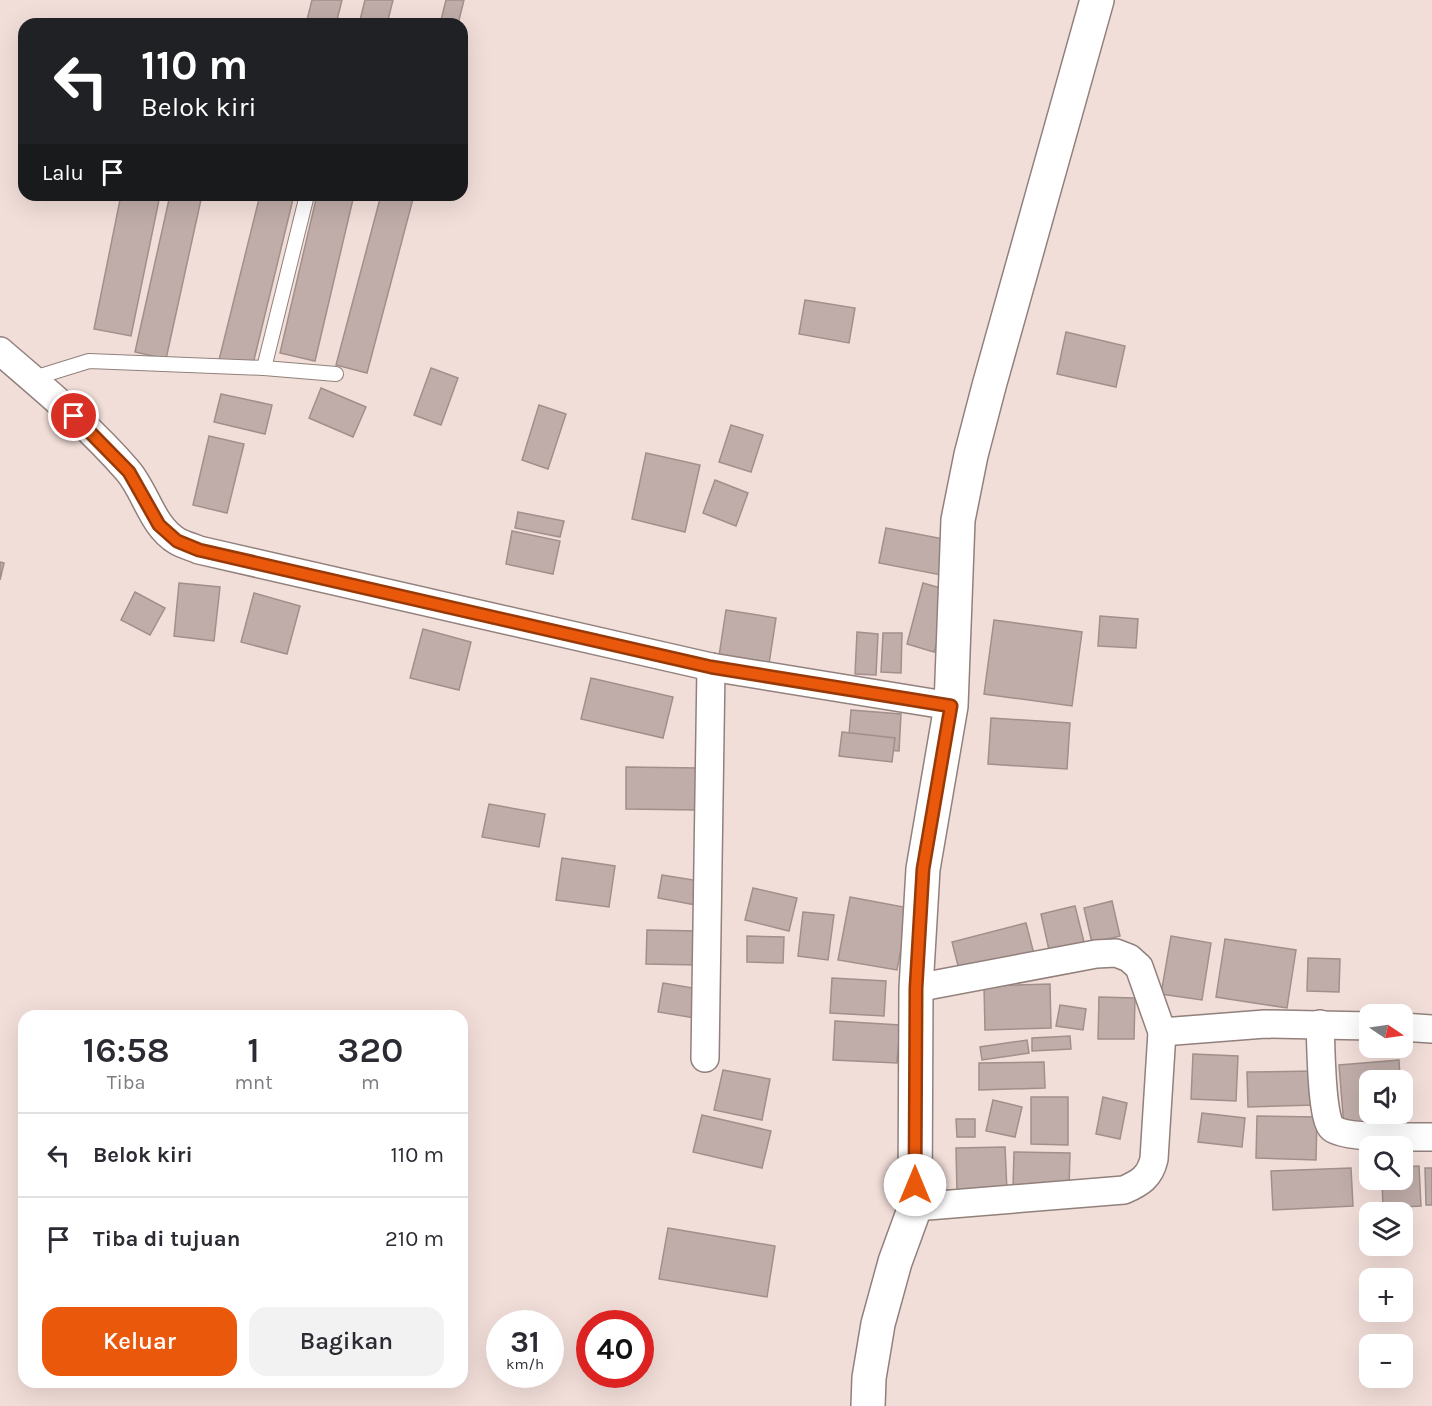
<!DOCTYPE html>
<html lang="id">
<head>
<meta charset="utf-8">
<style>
  :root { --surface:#fff; --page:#f2f2f3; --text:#2b2b33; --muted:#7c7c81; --line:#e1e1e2; --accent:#ea580c }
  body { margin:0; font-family:Karla,sans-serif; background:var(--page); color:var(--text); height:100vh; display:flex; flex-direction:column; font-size:22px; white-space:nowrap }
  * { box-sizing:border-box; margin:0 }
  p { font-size:20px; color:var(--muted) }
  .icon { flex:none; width:33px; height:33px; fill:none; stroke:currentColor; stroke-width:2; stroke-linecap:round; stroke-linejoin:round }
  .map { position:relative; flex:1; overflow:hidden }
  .details { position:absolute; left:18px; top:1010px; width:450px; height:378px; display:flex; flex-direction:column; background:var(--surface); border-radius:18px; box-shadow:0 6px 24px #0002 }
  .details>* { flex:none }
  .guide { position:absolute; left:18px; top:18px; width:450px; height:183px; border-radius:18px; box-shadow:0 6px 24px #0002; background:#202124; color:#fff; overflow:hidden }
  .needle { width:39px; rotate:103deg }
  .buttons { position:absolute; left:1359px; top:1004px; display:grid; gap:12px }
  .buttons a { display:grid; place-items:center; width:54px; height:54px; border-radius:12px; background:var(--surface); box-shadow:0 6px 24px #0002; font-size:30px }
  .speed { position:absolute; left:486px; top:1310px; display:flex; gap:12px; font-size:30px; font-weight:700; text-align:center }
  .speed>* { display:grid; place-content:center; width:78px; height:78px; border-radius:50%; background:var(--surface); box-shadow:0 6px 24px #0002; line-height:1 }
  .speed small { font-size:15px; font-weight:400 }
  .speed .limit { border:9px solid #d22; background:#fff; color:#111 }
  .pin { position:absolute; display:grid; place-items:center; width:51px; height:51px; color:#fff; margin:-26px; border:3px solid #fff; border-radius:50%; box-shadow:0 2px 6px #0007 }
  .me { position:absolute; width:66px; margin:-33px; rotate:0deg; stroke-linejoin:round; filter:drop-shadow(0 0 4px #0008) }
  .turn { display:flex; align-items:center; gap:21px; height:126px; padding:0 24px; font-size:27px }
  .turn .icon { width:78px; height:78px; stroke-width:2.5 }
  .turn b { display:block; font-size:42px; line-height:51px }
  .then { display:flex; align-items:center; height:57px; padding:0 24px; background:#0003; gap:12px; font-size:22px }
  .eta { display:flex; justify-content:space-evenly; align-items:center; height:102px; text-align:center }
  .eta b { font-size:36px; font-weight:600; line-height:42px }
  .button { display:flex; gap:12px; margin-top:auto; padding:12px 24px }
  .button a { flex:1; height:69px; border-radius:18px; background:var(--accent); color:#fff; font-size:24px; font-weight:600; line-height:69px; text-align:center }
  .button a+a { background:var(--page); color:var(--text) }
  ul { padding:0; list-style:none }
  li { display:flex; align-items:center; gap:18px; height:84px; padding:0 24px; border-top:2px solid var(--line) }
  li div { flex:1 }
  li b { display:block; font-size:22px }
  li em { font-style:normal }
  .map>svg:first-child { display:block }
  .building { fill:#c0ada9; stroke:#a18f8b; stroke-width:1.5 }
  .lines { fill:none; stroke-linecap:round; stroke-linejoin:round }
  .lane-casing { stroke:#92807c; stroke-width:16 }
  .street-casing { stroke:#92807c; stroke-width:30 }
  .secondary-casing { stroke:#92807c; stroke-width:36 }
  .lane { stroke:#fff; stroke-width:14 }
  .street { stroke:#fff; stroke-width:27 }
  .secondary { stroke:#fff; stroke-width:33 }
  .route-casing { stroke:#983908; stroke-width:15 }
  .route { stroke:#ea580c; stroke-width:10 }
</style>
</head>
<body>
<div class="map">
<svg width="1432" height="1406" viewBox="0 0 1432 1406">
  <rect width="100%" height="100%" fill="#f2ded9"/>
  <g class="building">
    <path d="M 312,0 L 342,0 L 336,24 L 306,24 Z"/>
    <path d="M 365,0 L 393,0 L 387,24 L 359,24 Z"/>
    <path d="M 446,0 L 464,0 L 458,24 L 440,24 Z"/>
    <path d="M 121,195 L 160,195 L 131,336 L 94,329 Z"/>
    <path d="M 170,195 L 202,195 L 166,359 L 135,352 Z"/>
    <path d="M 260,195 L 294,195 L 252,368 L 219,360 Z"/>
    <path d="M 317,195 L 354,195 L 315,361 L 280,353 Z"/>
    <path d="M 381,195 L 414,195 L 367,373 L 336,365 Z"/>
    <path d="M 805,300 L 855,308 L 849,343 L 799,334 Z"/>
    <path d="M 1066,332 L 1125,346 L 1116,387 L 1057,374 Z"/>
    <path d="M 431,368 L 458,378 L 441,425 L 414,415 Z"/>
    <path d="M 321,388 L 366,407 L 353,437 L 309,418 Z"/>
    <path d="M 221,394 L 272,405 L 265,434 L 214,422 Z"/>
    <path d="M 539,405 L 566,414 L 548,469 L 522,460 Z"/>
    <path d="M 731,425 L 763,435 L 751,472 L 719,462 Z"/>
    <path d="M 209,436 L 244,444 L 227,513 L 193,505 Z"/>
    <path d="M 646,453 L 700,465 L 685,532 L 632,519 Z"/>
    <path d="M 715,480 L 748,493 L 736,526 L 703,513 Z"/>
    <path d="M 518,512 L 564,521 L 560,537 L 515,528 Z"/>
    <path d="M 886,528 L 949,540 L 941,575 L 879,563 Z"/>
    <path d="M 512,531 L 560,541 L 553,574 L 506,564 Z"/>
    <path d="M 0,562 L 4,563 L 0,580 Z"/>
    <path d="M 179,583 L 220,587 L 214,641 L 174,636 Z"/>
    <path d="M 923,583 L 951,591 L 934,652 L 907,644 Z"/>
    <path d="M 135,592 L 165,608 L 150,635 L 121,620 Z"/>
    <path d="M 254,593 L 300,606 L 287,654 L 241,642 Z"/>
    <path d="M 726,610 L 776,618 L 769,664 L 719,656 Z"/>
    <path d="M 1100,616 L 1138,619 L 1136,648 L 1098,646 Z"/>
    <path d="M 994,620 L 1082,632 L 1072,706 L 984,694 Z"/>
    <path d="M 423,629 L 471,642 L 459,690 L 410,678 Z"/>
    <path d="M 857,632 L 878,634 L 876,675 L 855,674 Z"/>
    <path d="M 883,633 L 902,633 L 901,673 L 881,672 Z"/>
    <path d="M 591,678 L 673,697 L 663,738 L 581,719 Z"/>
    <path d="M 851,710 L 901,714 L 899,751 L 848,747 Z"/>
    <path d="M 991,718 L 1070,723 L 1067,769 L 988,764 Z"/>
    <path d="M 842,732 L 895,738 L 892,762 L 839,756 Z"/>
    <path d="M 626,767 L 699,768 L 698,810 L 626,809 Z"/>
    <path d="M 489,804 L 545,814 L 539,847 L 482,837 Z"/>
    <path d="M 562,858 L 615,866 L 609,907 L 556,900 Z"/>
    <path d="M 662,875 L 700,881 L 696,905 L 658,898 Z"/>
    <path d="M 753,888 L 797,898 L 789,931 L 745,920 Z"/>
    <path d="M 850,897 L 909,908 L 897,970 L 838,960 Z"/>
    <path d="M 1112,901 L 1120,936 L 1092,943 L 1084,908 Z"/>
    <path d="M 1075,906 L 1084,942 L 1049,950 L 1041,914 Z"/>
    <path d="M 803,912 L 834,915 L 828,960 L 798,956 Z"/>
    <path d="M 1026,923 L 1035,958 L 961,977 L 952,942 Z"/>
    <path d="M 647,930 L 699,931 L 698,965 L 646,964 Z"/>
    <path d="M 747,936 L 784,937 L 783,963 L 747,962 Z"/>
    <path d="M 1171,936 L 1211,943 L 1202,1000 L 1161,994 Z"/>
    <path d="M 1225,939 L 1296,950 L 1287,1008 L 1216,997 Z"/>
    <path d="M 1308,958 L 1340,959 L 1339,992 L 1307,991 Z"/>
    <path d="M 832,978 L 886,981 L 884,1016 L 830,1013 Z"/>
    <path d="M 663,983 L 699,989 L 695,1018 L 658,1012 Z"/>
    <path d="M 1050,984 L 1051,1028 L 985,1030 L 984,986 Z"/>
    <path d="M 1099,997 L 1135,998 L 1134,1039 L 1098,1039 Z"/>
    <path d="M 1060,1005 L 1086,1009 L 1083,1030 L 1056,1026 Z"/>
    <path d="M 835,1021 L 900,1025 L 897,1063 L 833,1060 Z"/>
    <path d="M 1070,1036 L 1071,1049 L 1032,1051 L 1032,1038 Z"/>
    <path d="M 1027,1040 L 1029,1053 L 982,1060 L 980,1047 Z"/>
    <path d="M 1193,1054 L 1238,1056 L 1236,1101 L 1191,1099 Z"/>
    <path d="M 1399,1060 L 1400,1080 L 1370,1080 L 1370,1113 L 1402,1113 L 1402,1105 L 1404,1122 L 1344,1127 L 1339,1065 Z"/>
    <path d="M 1044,1062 L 1045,1088 L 979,1090 L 979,1063 Z"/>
    <path d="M 723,1070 L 770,1079 L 762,1120 L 714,1110 Z"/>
    <path d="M 1315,1071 L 1315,1105 L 1248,1107 L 1247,1072 Z"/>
    <path d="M 1031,1097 L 1068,1097 L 1068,1145 L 1031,1144 Z"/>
    <path d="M 1103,1097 L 1127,1103 L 1120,1139 L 1096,1134 Z"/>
    <path d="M 993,1100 L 1022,1107 L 1015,1137 L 986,1131 Z"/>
    <path d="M 1202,1113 L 1245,1118 L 1242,1147 L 1198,1142 Z"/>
    <path d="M 702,1115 L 771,1131 L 762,1168 L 693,1152 Z"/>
    <path d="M 1257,1116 L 1317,1117 L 1316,1160 L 1256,1158 Z"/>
    <path d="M 956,1119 L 975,1119 L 975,1137 L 957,1137 Z"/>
    <path d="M 1005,1147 L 1007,1191 L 957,1193 L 956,1148 Z"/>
    <path d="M 1014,1152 L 1070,1153 L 1069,1188 L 1013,1186 Z"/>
    <path d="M 1419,1166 L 1421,1206 L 1383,1208 L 1382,1179 L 1402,1179 L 1402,1167 Z"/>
    <path d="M 1351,1168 L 1353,1206 L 1273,1210 L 1271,1171 Z"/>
    <path d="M 1425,1168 L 1432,1168 L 1432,1205 L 1426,1205 Z"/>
    <path d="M 668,1228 L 775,1246 L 767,1297 L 659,1279 Z"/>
  </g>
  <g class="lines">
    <g class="lane-casing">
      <g id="lane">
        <path d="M 264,368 L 307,195"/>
        <path d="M 34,378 L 89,361 L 264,368 L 336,374"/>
      </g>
    </g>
    <g class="street-casing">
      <g id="street">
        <path d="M 0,351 C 44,389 89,426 128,471 C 146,492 152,526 177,541 C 184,545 192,547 199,550 L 711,667 L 951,706"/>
        <path d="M 1320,1024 C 1321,1041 1321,1119 1332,1128 C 1345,1139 1412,1137 1432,1137"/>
        <path d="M 1402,1027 L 1432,1029"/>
        <path d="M 1162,1032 L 1265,1024 L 1370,1026"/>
        <path d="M 705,1058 L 711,667"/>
        <path d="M 915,1207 L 1124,1190 C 1140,1183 1150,1177 1154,1159 L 1162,1032 L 1139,967 L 1129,958 L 1116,953 L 1096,954 L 916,988"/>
      </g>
    </g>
    <g class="secondary-casing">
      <path id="secondary" d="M 868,1406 L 869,1378 L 878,1324 L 895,1262 L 915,1207 L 916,988 L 923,869 L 951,706 L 958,520 L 971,455 L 989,386 L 1097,0"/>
    </g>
    <use href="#lane" class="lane"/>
    <use href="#street" class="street"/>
    <use href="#secondary" class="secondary"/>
  </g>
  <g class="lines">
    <g class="route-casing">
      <path id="route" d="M 74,416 L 129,472 L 159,525 L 177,541 L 199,550 L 711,667 L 951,706 L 923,869 L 916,988 L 915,1185"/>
    </g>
    <use href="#route" class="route"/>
  </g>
</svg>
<div class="buttons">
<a><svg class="needle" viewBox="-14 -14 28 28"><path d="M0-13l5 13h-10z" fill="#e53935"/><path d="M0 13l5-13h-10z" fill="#7c7c81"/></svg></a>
<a><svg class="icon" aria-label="sound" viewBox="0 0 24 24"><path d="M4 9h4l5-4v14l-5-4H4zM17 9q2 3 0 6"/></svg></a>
<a><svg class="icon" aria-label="search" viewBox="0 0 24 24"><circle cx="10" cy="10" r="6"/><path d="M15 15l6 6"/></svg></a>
<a><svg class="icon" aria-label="layers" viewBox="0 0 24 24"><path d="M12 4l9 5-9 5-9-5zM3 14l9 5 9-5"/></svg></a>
<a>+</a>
<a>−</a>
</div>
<div class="speed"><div>31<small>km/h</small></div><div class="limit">40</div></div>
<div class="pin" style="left:74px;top:416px;background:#d93025"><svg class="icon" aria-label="arrive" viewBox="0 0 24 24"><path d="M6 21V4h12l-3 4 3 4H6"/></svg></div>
<svg class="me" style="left:915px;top:1185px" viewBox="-20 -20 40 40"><circle r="19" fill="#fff"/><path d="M0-13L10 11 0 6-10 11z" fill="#ea580c"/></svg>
<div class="guide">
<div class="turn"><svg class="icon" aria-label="left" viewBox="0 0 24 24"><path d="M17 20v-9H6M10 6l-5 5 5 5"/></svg><div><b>110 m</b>Belok kiri</div></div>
<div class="then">Lalu<svg class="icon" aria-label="arrive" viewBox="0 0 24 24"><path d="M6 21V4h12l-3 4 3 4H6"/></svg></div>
</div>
<section class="details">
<div class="eta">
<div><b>16:58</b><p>Tiba</p></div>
<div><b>1</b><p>mnt</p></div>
<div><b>320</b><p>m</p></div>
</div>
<ul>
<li><svg class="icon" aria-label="left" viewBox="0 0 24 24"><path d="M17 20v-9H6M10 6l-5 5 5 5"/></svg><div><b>Belok kiri</b></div><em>110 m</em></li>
<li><svg class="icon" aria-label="arrive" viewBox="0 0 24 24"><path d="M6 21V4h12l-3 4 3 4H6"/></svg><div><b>Tiba di tujuan</b></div><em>210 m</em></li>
</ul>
<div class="button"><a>Keluar</a><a>Bagikan</a></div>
</section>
</div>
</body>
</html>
